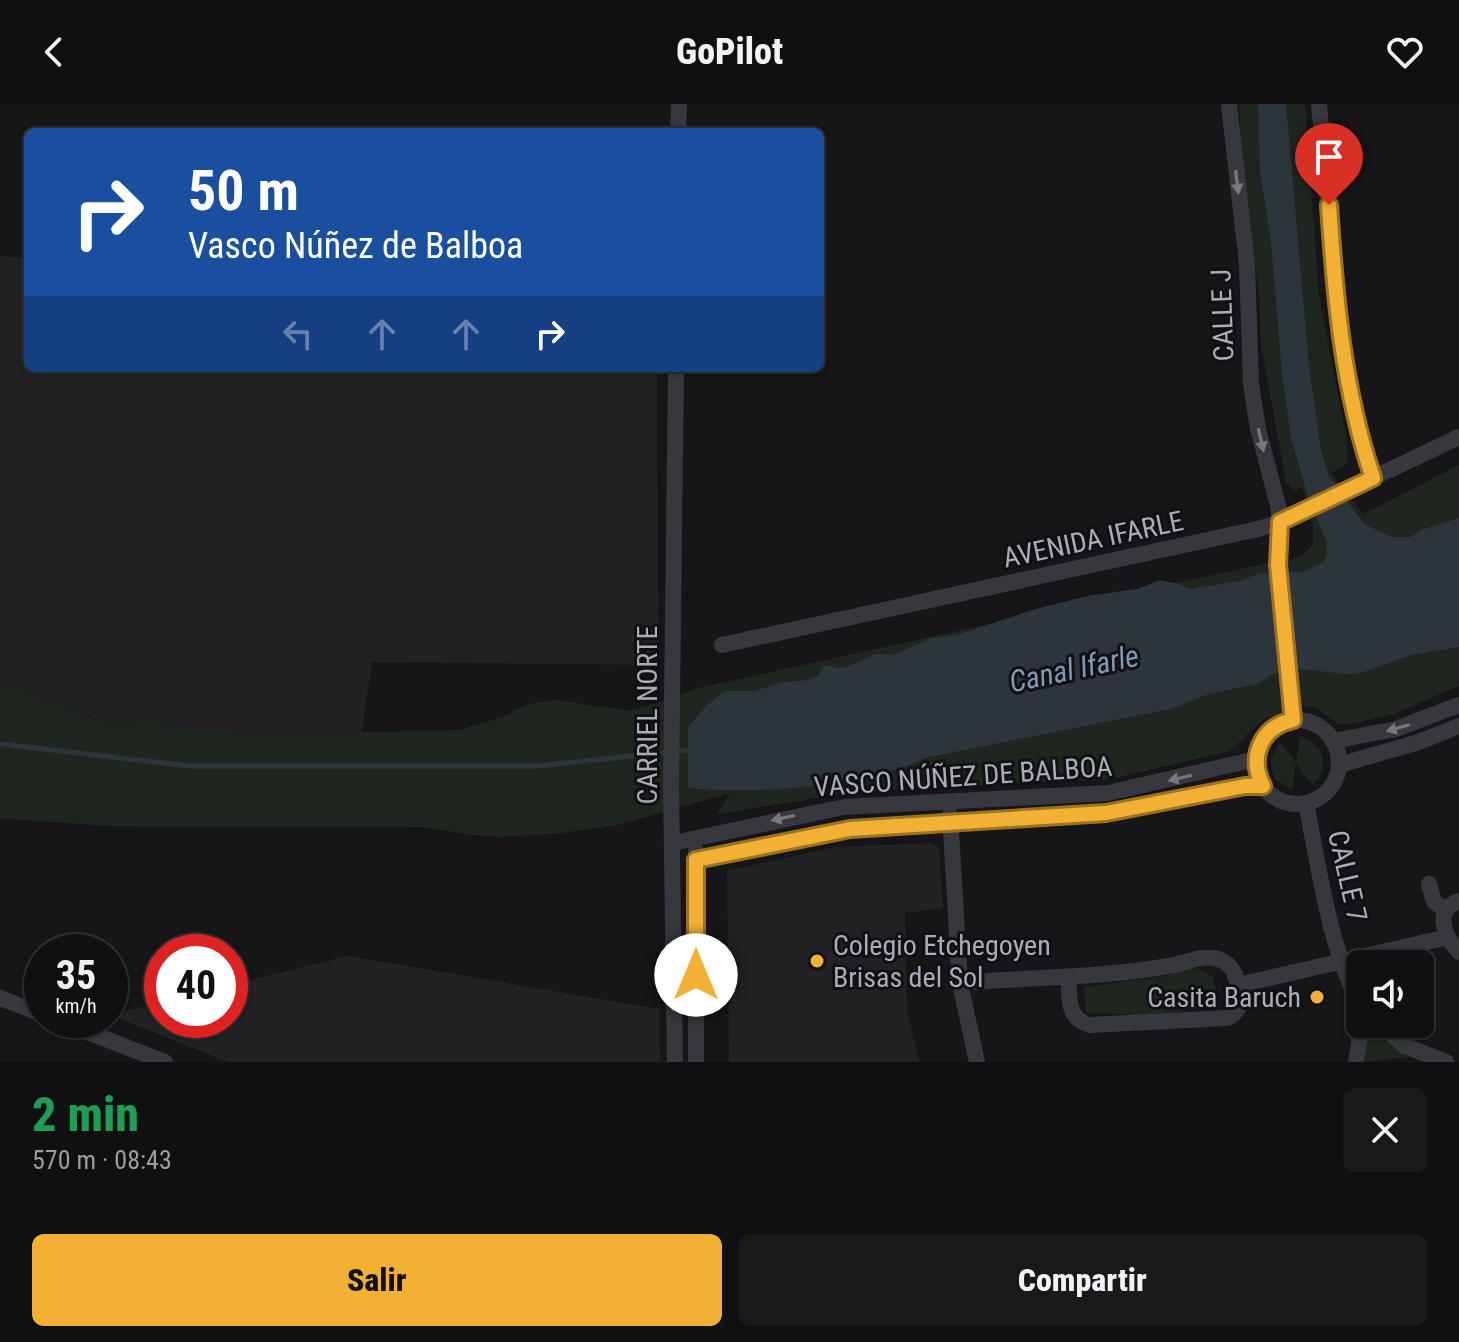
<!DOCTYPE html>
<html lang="es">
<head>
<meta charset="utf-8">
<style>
  :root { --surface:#101012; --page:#19191b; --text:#f1f3f6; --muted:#9c9d9f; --line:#303032; --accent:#f2b134 }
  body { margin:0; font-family:"Roboto Condensed",sans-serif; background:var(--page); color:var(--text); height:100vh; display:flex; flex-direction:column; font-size:30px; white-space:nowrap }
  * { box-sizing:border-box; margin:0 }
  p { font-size:26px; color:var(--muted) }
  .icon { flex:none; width:44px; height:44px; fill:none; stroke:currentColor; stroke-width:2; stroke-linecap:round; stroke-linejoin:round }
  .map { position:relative; height:958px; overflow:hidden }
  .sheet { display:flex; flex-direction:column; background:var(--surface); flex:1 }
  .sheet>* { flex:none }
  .hud { position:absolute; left:24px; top:24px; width:800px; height:244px; border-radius:12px; box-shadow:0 2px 6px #0004,0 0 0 2px var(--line); background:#1a4fa0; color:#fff; overflow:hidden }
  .fabs { position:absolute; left:1346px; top:846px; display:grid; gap:16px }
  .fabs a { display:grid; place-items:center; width:88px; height:88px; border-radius:12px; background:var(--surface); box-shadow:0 2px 6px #0004,0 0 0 2px var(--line); font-size:40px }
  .speed { position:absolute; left:24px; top:830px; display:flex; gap:16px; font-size:40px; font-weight:700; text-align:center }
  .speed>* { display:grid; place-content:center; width:104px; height:104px; border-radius:50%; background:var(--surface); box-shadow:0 2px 6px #0004,0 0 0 2px var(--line); line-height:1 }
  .speed small { font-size:20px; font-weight:400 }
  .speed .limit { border:12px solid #d22; background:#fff; color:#111 }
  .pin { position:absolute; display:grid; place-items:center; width:68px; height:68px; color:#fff; margin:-82px -34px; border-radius:50% 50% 50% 0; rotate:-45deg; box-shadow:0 0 8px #0007 }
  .pin .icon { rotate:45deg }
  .me { position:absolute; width:88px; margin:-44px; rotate:0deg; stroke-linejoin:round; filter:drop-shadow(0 0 6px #0008) }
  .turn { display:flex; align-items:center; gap:28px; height:168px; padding:0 32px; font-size:36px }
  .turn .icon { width:104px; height:104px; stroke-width:2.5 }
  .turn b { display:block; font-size:56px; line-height:68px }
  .lanes { display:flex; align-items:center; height:76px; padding:0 32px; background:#0003; justify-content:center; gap:40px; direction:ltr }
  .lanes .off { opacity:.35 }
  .round { display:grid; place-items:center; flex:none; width:84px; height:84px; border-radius:12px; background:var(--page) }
  .head { display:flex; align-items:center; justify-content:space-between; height:136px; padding:0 32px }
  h1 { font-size:48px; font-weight:800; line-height:60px; color:#1e9e55 }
  .action { display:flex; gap:16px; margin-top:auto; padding:16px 32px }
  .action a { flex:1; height:92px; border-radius:12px; background:var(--accent); color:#111; font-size:32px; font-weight:800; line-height:92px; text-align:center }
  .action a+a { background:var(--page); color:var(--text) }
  header { display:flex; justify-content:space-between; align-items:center; height:104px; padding:0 32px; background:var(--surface); font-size:36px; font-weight:800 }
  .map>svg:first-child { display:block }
  .built { fill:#222225 }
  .green { fill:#1e261f }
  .water { fill:#2c353c }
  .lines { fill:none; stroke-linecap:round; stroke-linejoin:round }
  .stream { stroke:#2c353c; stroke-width:5 }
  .minor { stroke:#37383d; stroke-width:16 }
  .oneway { fill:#757881 }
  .route-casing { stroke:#9d7322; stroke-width:20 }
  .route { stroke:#f2b134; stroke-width:14 }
  .poi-dot { fill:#f2b134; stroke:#111113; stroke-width:3 }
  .labels { text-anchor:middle; stroke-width:6; stroke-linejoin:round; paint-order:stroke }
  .street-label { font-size:28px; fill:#a8adb8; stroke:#111113 }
  .poi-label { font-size:28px; fill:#a8adb8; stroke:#111113; text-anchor:start }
  .water-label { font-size:30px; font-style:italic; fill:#7f9bb3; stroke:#111113 }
</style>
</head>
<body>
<header><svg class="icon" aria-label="back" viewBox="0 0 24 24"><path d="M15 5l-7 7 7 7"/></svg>GoPilot<svg class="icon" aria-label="heart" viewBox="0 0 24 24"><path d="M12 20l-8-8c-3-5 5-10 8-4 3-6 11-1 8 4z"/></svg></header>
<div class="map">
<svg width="1459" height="958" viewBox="0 0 1459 958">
  <rect width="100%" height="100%" fill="#161618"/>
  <g class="built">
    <path d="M 0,152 L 28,154 L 28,264 L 657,264 L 658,561 L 372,558 L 361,632 L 275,631 L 125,622 L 97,616 L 0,576 Z"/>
    <path d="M 931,739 L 939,744 L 943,804 L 905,809 L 907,906 L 919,958 L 729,958 L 727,767 L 835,743 Z"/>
    <path d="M 348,852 L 659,905 L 660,958 L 228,958 L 110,911 L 162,898 L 162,916 L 230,916 L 230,881 Z"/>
  </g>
  <g class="green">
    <path d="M 1239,0 L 1305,0 L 1319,191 L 1346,332 L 1348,358 L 1332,369 L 1341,384 L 1364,410 L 1459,361 L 1459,582 L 1394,610 L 1347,621 L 1338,620 L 1316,604 L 1303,602 L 1262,616 L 1230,647 L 1112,675 L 861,687 L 717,710 L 730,689 L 618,721 L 562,729 L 501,733 L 474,731 L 421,723 L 107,722 L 0,714 L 0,576 L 97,616 L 117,620 L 154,618 L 176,624 L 281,630 L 458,626 L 503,613 L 528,600 L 557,596 L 628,607 L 679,593 L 694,585 L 1263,460 C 1282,458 1301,457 1313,440 L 1313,419 L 1302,383 L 1294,387 L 1286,378 L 1261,241 L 1259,190 L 1242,52 Z"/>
    <path d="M 1300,633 C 1324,639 1331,664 1313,681 L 1296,660 L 1292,686 L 1275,675 L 1270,656 L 1280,638 L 1296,658 Z"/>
    <path d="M 1199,864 L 1213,873 L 1219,903 L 1146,911 L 1086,909 L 1084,883 L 1160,873 Z"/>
    <path d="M 1367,922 L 1375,931 L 1408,953 L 1365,958 Z"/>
  </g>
  <path class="water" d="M 1258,0 L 1286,0 L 1309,262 L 1321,346 L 1329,372 L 1364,420 L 1392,433 L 1411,433 L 1421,426 L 1459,414 L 1459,543 L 1411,551 L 1361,569 L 1346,570 L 1300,565 L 1275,569 L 1257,580 L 1209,590 L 1171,605 L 929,653 C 917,657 906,663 894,666 C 828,684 755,690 688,684 L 688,623 L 707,601 L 725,587 L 754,587 L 782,578 L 809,576 L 818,571 L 824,561 L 837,564 L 847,563 L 875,550 L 893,551 L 931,534 L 957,531 L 1032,506 L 1087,492 L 1137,485 L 1160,476 L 1179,480 L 1189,485 L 1240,477 L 1260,469 L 1303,468 L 1323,458 L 1327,450 L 1327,439 L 1307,390 L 1291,334 L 1282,269 L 1271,138 L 1260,68 Z"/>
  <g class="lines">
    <path class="stream" d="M 0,640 L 190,662 L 538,662 L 688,646"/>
    <g class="minor">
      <path d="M 1229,0 L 1247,160 L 1251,280 L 1258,325 L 1279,405 L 1278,461 L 1293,616"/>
      <path d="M 1319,0 L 1340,233 L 1354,309 L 1373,374"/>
      <path d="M 678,28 L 679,0"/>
      <path d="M 722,541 L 1258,425 L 1280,418 L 1459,333"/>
      <circle cx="1297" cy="658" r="42"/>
      <path d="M 1333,637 L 1396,625 L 1459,601"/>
      <path d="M 1339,661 L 1419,638 L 1459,622"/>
      <path d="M 1306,699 C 1318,758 1330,849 1360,899"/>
      <path d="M 950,711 L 960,879 L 977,958"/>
      <path d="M 673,739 L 844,703 L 1108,689 L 1256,655"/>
      <path d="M 696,747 L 696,958"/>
      <path d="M 696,756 L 850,725 L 1106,709 L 1245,682 L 1263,682"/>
      <path d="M 1429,780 L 1434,798 L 1445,805"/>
      <path d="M 1459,797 C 1433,806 1444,832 1459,848"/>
      <path d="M 960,879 C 1030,873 1100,874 1169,862 C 1184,860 1203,850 1218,855 C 1234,860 1237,874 1239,889 C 1240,902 1238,909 1227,914 L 1089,921 C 1067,914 1069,894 1069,874"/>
      <path d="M 1238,881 L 1448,833"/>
      <path d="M 0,894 L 42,910"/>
      <path d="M 57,916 L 165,958"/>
      <path d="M 1378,920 L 1405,942 L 1446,958"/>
      <path d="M 675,958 L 671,682 L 676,264"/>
      <path d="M 1356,958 L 1362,920"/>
    </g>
  </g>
  <defs><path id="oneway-solid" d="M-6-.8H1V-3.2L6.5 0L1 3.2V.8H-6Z" transform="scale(2)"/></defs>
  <g class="oneway">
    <use href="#oneway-solid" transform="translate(1237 78) rotate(83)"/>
    <use href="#oneway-solid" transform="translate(1261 336) rotate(77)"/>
    <use href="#oneway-solid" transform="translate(1398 624) rotate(164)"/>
    <use href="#oneway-solid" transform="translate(1180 674) rotate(167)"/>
    <use href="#oneway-solid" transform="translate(783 714) rotate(168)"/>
  </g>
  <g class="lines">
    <g class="route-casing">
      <path id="route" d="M 696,871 L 696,756 L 850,725 L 1106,709 L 1245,682 L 1263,682 C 1248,653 1261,623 1293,616 L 1278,461 L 1280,418 L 1373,374 C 1343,285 1335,194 1329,101"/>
    </g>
    <use href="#route" class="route"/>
  </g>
  <g class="poi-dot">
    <circle cx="817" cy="857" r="8"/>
    <circle cx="1317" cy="893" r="8"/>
  </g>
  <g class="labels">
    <g class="street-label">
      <text transform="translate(1222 211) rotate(-92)" y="10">CALLE J</text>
      <text transform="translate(1093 435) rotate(-12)" y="10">AVENIDA IFARLE</text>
      <text transform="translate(647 611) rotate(-90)" y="10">CARRIEL NORTE</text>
      <text transform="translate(963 672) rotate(-4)" y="10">VASCO NÚÑEZ DE BALBOA</text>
      <text transform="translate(1348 772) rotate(77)" y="10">CALLE 7</text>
    </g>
    <g class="poi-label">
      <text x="833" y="851">Colegio Etchegoyen<tspan x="833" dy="32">Brisas del Sol</tspan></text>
      <text x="1301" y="903" text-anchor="end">Casita Baruch</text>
    </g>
    <g class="water-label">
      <text transform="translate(1074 565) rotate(-12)" y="10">Canal Ifarle</text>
    </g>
  </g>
</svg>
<div class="fabs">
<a><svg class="icon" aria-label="sound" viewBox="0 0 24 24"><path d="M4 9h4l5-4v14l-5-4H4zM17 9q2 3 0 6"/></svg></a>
</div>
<div class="speed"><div>35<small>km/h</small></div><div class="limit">40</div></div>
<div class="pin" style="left:1329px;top:101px;background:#d93025"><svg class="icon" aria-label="arrive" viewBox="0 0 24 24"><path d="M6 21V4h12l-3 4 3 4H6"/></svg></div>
<svg class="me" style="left:696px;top:871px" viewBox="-20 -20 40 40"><circle r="19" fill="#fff"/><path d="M0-13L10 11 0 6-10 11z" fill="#f2b134"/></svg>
<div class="hud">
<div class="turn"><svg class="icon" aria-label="right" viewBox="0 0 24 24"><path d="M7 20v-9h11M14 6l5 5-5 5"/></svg><div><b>50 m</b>Vasco Núñez de Balboa</div></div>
<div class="lanes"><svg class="icon off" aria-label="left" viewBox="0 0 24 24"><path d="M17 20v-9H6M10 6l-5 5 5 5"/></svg><svg class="icon off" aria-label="ahead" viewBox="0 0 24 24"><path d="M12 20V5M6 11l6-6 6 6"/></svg><svg class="icon off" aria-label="ahead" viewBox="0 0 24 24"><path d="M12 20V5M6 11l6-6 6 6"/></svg><svg class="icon" aria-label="right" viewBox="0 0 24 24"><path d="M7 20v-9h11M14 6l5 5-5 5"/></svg></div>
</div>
</div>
<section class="sheet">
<div class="head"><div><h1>2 min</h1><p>570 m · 08:43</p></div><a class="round"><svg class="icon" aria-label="close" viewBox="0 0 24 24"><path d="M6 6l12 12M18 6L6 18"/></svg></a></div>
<div class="action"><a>Salir</a><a>Compartir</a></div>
</section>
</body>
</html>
